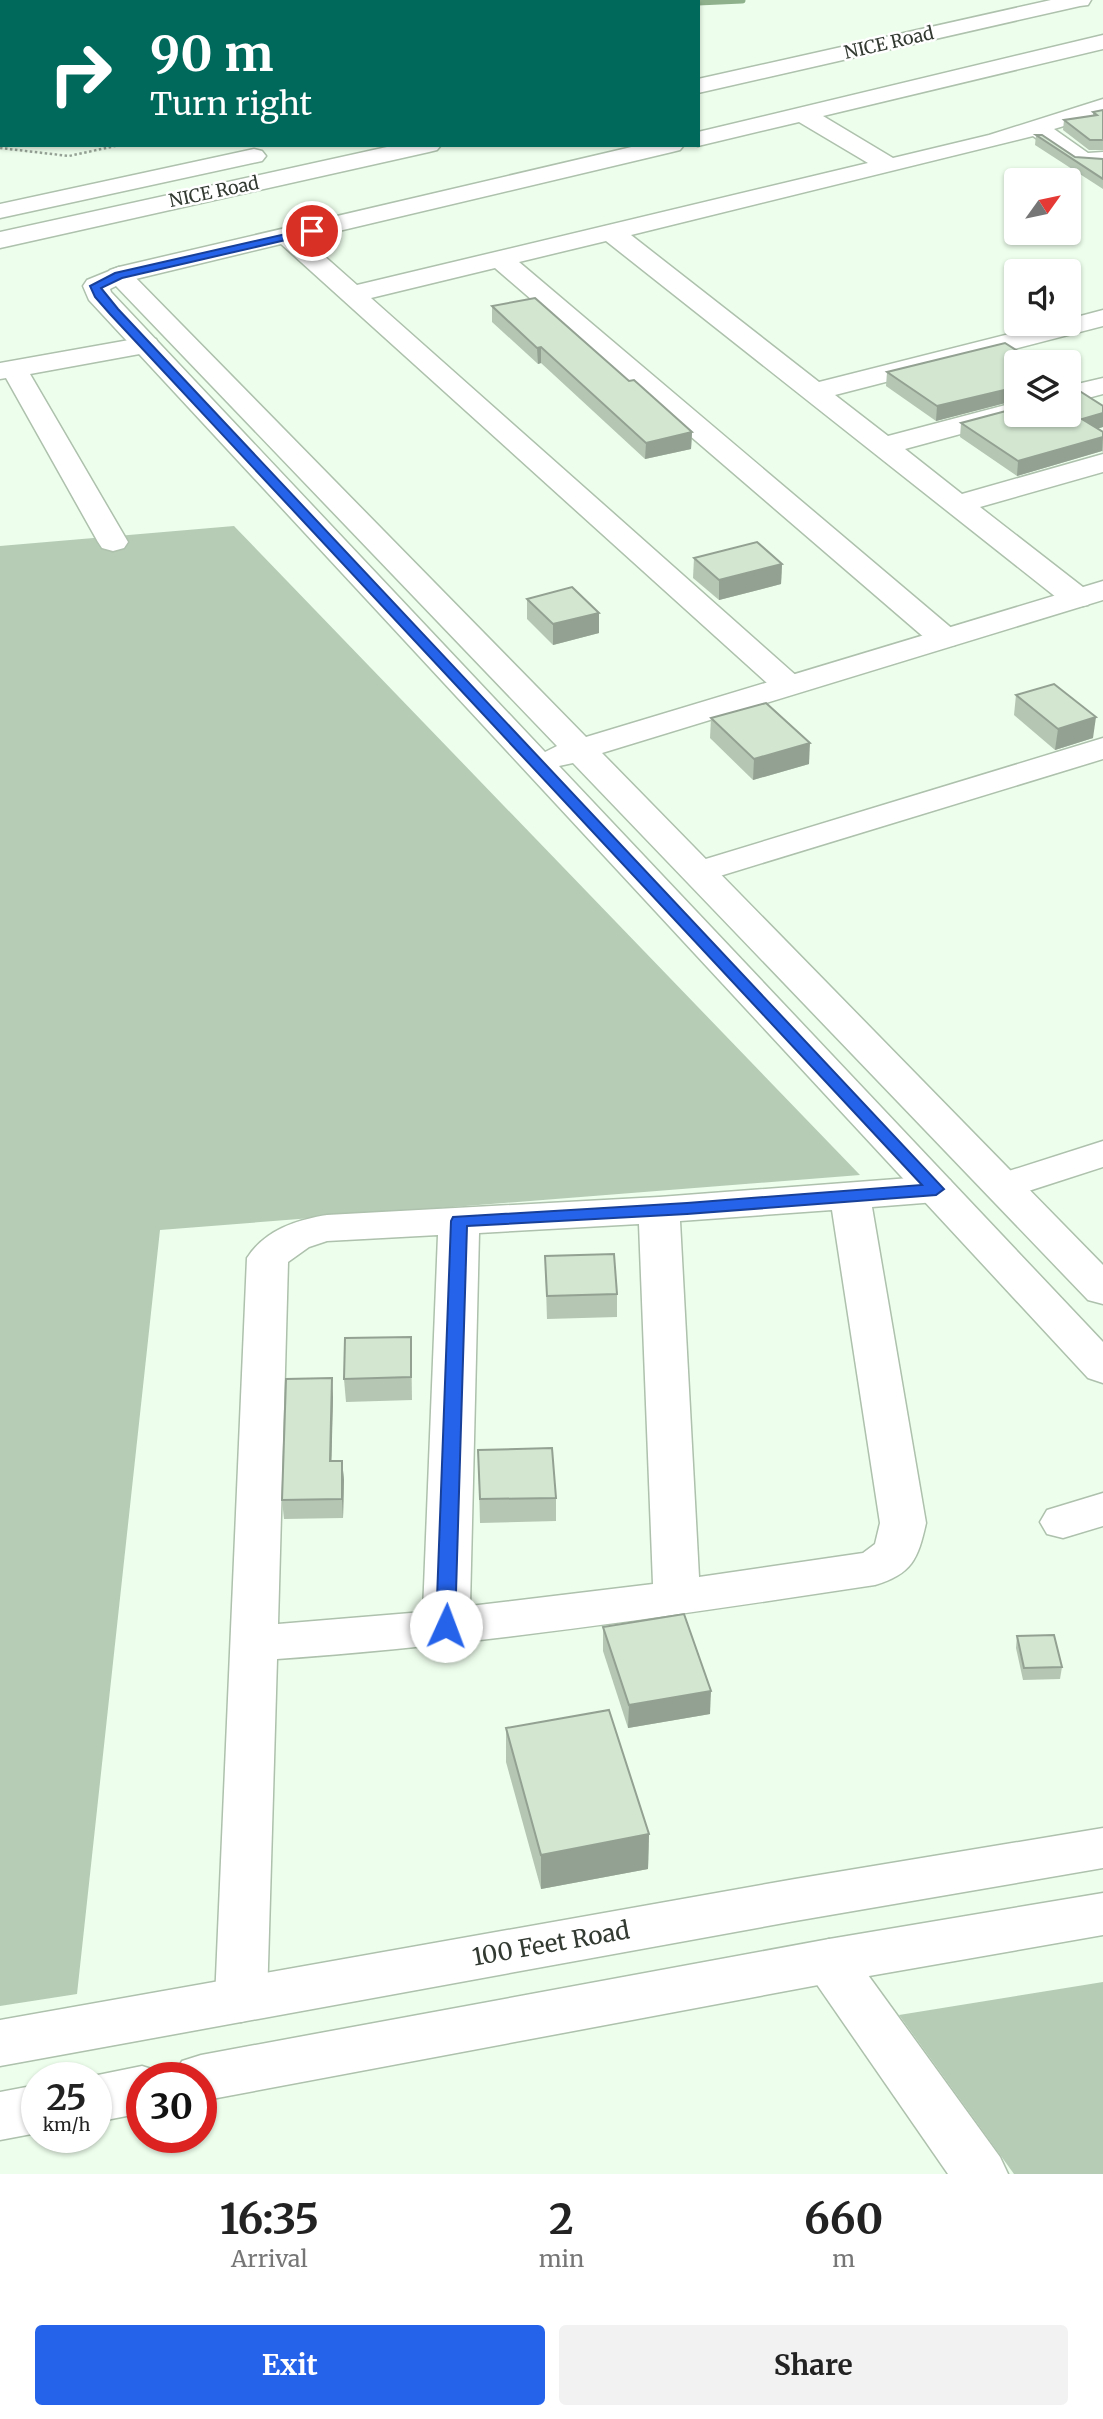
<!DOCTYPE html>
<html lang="en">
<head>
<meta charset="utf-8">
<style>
  :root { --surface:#fff; --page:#f2f2f2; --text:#222; --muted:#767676; --accent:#2563eb }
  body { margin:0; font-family:Merriweather,serif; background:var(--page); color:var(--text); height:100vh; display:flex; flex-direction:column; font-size:26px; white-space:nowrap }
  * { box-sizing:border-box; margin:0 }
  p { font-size:23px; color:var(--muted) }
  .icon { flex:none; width:38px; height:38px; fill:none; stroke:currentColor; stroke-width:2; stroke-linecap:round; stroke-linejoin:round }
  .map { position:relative; height:2174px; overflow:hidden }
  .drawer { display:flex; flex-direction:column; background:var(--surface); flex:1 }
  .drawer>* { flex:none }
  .hud { position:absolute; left:0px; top:0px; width:700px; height:147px; box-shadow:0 2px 5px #0004; background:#00695c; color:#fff; overflow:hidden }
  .needle { width:46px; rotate:57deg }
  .controls { position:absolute; left:1004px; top:168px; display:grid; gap:14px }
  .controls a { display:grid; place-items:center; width:77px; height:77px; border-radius:7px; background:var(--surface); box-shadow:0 2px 5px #0004; font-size:35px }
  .speed { position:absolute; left:21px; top:2062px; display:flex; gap:14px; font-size:35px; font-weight:700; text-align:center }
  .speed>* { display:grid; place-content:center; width:91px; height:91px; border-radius:50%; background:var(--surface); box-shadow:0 2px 5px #0004; line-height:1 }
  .speed small { font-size:18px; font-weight:400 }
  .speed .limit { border:10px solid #d22; background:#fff; color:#111 }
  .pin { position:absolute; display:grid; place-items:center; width:60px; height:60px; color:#fff; margin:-30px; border:4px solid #fff; border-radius:50%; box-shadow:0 2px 7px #0007 }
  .me { position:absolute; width:77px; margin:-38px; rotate:2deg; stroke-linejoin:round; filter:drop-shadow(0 0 5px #0008) }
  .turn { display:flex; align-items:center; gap:24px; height:147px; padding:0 35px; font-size:32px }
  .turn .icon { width:91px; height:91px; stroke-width:2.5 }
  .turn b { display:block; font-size:49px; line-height:60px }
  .eta { display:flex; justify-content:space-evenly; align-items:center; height:119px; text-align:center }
  .eta b { font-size:42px; font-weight:700; line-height:49px }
  .primary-button { display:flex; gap:14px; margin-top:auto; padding:14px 35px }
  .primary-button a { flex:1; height:80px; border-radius:7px; background:var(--accent); color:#fff; font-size:28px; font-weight:700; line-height:80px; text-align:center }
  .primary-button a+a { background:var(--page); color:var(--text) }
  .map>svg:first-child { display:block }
  .green { fill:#b6ccb5 }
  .water { fill:#8fb28d }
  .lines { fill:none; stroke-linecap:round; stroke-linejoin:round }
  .stream { stroke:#8fb28d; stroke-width:7 }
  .minor-casing { stroke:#adc1ac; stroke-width:3 }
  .tertiary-casing { stroke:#adc1ac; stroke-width:3 }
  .secondary-casing { stroke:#adc1ac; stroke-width:3 }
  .motorway-casing { stroke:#adc1ac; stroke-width:3 }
  .path { stroke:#95a295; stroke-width:2.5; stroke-dasharray:2.5 2.5; stroke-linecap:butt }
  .minor { fill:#fff; fill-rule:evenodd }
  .tertiary { fill:#fff; fill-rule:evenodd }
  .secondary { fill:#fff; fill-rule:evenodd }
  .motorway { fill:#fff; fill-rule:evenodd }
  .wall { fill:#b5c6b3 }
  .shaded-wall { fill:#93a192 }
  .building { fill:#d2e6d0; stroke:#93a192; stroke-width:2 }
  .route { fill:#2563eb; stroke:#184099; stroke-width:2 }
  .labels { text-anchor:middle; stroke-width:5; stroke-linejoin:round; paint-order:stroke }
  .far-street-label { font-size:18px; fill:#323a32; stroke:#fff }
  .near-street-label { font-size:24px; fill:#323a32; stroke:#fff }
</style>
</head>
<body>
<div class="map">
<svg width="1103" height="2174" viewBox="0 0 1103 2174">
  <rect width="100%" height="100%" fill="#edfeec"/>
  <g class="green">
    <path d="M 234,526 L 860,1175 L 160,1230 L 77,1994 L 0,2006 L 0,546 Z"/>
    <path d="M 1103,1982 L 1103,2174 L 1014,2174 L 899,2015 Z"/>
  </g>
  <path class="water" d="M 0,0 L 575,0 L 576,2 L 2,2 L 2,92 Z"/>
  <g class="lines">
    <path class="stream" d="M 698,2 L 742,0"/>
    <g class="minor-casing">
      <g id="minor">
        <path d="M 1103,35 L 1103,49 L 823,116 L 893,158 L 989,135 L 1103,99 L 1103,114 L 1054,129 L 1088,153 L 1103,152 L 1103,166 L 1075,165 L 1033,136 L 631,235 L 819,382 L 1049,324 L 1069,324 L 1069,319 L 1103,310 L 1103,326 L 835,395 L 888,436 L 1017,402 L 1017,415 L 1027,416 L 905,449 L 962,494 L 1103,454 L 1103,472 L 980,507 L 1088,591 L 1092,598 L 1088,605 L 1077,607 L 1066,605 L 606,241 L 519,262 L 955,631 L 960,638 L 955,645 L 944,647 L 933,645 L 495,268 L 371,298 L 799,678 L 804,685 L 799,692 L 788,695 L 777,692 L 281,244 L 119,283 L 110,280 L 106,275 L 110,270 L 119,267 L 640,145 L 684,145 L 680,150 L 672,152 L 305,239 L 357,285 L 868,163 L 799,122 L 698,146 L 695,145 L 698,145 L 698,132 Z"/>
        <path d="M 146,337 L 156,339 L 159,345 L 156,351 L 30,374 L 128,542 L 124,548 L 113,551 L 102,548 L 98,542 L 6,378 L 0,379 L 0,363 Z"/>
        <path d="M 1103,378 L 1103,394 L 1069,403 L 1069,386 Z"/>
        <path d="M 1103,738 L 1103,759 L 710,879 L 698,883 L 686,879 L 680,872 L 686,865 Z"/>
        <path d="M 1103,1141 L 1103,1167 L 1004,1199 L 990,1195 L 984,1186 L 990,1177 Z"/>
        <path d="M 936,1176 L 950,1180 L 956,1189 L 950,1198 L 936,1202 L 872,1207 L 926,1523 C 918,1559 912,1574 875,1585 C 676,1615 478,1645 277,1659 L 267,2000 L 260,2016 L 241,2022 L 222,2016 L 215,2000 L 247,1258 C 265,1230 296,1220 327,1215 L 659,1197 ZM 832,1210 L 880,1523 L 875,1544 L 863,1553 L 699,1577 L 680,1221 ZM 639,1224 L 653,1584 L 470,1606 L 479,1233 ZM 438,1235 L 423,1612 L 278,1624 L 288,1262 L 309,1247 L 327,1241 Z"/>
        <path d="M 1103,1493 L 1103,1526 L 1063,1538 L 1047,1534 L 1040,1522 L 1047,1510 Z"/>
        <path d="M 829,1939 L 847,1946 L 1000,2157 L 1008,2174 L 948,2174 L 811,1976 L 803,1961 L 811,1946 Z"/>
      </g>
    </g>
    <g class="tertiary-casing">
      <path id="tertiary" d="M 119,267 L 128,270 L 586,737 L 1103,581 L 1103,600 L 602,753 L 1103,1265 L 1103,1304 L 1088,1300 L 573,763 L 559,766 L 1103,1342 L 1103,1383 L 1088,1378 L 89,300 L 83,286 L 87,280 ZM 116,286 L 557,746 L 545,752 L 111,292 L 110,289 Z"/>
    </g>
    <g class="secondary-casing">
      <g id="secondary">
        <path d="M 1103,1828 L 1103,1868 L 795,1921 L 0,2066 L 0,2020 L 795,1879 Z"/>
        <path d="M 1103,1893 L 1103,1935 L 829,1983 L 201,2101 L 201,2077 L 174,2077 L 182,2061 L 201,2055 L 829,1939 Z"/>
        <path d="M 142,2066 L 161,2072 L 163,2077 L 142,2077 L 142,2113 L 96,2122 L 96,2077 L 88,2077 Z"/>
        <path d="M 37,2085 L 37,2133 L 0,2140 L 0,2092 Z"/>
      </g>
    </g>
    <g class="motorway-casing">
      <g id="motorway">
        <path d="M 1051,0 L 1091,0 L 1088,5 L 1080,6 L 698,93 L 698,79 Z"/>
        <path d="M 396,145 L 441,145 L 437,150 L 429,152 L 0,248 L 0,232 Z"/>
        <path d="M 254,149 L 262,151 L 266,156 L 262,161 L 0,218 L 0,204 Z"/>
      </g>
    </g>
    <path class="path" d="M 0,148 L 69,156 L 120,145"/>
    <use href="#minor" class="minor"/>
    <use href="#tertiary" class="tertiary"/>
    <use href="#secondary" class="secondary"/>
    <use href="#motorway" class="motorway"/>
  </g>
  <g class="wall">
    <path d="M 1103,110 L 1103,150 L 1089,150 L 1063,130 L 1064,120 L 1093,116 L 1093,112 Z"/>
    <path d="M 1036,135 L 1075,157 L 1103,159 L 1103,189 L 1035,145 Z"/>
    <path d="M 492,306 L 629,381 L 692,432 L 691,449 L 645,459 L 541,363 L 538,364 L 492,322 Z"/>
    <path d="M 1017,362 L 1017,400 L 936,421 L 886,386 L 887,372 Z"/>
    <path d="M 1103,406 L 1103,427 L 1097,429 L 1103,432 L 1103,452 L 1102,451 L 1017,476 L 960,437 L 961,423 Z"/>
    <path d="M 694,558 L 782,564 L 781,584 L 719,600 L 693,578 Z"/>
    <path d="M 527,599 L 599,613 L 599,633 L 553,645 L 527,619 Z"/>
    <path d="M 1016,695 L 1093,738 L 1055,750 L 1014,715 Z"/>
    <path d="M 711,718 L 809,764 L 753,780 L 710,738 Z"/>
    <path d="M 545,1256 L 617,1294 L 617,1317 L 547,1319 Z"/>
    <path d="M 411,1337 L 412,1400 L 346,1402 L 344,1379 Z"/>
    <path d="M 333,1397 L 331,1461 L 342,1461 L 344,1480 L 343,1518 L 284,1519 L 282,1500 Z"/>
    <path d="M 478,1450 L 556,1498 L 556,1521 L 480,1523 Z"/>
    <path d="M 603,1627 L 710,1714 L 628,1728 L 603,1651 Z"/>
    <path d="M 1017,1636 L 1062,1667 L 1060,1679 L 1023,1680 L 1016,1648 Z"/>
    <path d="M 506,1728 L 649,1834 L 648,1869 L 541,1889 L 506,1762 Z"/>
  </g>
  <g class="shaded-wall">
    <path d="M 541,347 L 541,363 L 538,364 L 537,348 Z"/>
    <path d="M 1017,387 L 1017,400 L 936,421 L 937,406 Z"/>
    <path d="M 1103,413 L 1103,427 L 1081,433 L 1082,419 Z"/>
    <path d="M 692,432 L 691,449 L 645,459 L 646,443 Z"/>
    <path d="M 1103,437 L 1102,451 L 1017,476 L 1018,461 Z"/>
    <path d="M 782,564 L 781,584 L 719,600 L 719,580 Z"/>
    <path d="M 599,613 L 599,633 L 553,645 L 553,624 Z"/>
    <path d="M 1096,717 L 1093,738 L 1055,750 L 1058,729 Z"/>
    <path d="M 810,743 L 809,764 L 753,780 L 754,759 Z"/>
    <path d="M 332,1378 L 333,1397 L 331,1480 L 330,1461 Z"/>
    <path d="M 342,1461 L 344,1480 L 343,1518 L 342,1499 Z"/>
    <path d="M 711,1691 L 710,1714 L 628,1728 L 629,1705 Z"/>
    <path d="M 649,1834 L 648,1869 L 541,1889 L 541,1855 Z"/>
  </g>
  <g class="building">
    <path d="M 1103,110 L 1103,140 L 1090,140 L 1064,120 L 1097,115 L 1093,112 Z"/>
    <path d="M 1036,135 L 1042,135 L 1075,157 L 1103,159 L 1103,179 Z"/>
    <path d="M 535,298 L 629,381 L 634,380 L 692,432 L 646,443 L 541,347 L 537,348 L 492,306 Z"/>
    <path d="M 1005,343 L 1035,362 L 1017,362 L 1017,387 L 937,406 L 887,372 Z"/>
    <path d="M 1078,390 L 1103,406 L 1103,413 L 1082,419 L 1103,432 L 1103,437 L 1018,461 L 961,423 L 1017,408 L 1017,415 L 1069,415 L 1069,391 Z"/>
    <path d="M 757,542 L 782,564 L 719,580 L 694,558 Z"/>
    <path d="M 572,587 L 599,613 L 553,624 L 527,599 Z"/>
    <path d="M 1054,684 L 1096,717 L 1058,729 L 1016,695 Z"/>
    <path d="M 766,703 L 810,743 L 754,759 L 711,718 Z"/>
    <path d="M 614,1254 L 617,1294 L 547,1296 L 545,1256 Z"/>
    <path d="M 411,1337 L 411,1377 L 344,1379 L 345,1338 Z"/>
    <path d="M 332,1378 L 330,1461 L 342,1461 L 342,1499 L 282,1500 L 286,1379 Z"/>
    <path d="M 552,1448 L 556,1498 L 480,1499 L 478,1450 Z"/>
    <path d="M 684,1614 L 711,1691 L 629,1705 L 603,1627 Z"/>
    <path d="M 1054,1635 L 1062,1667 L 1024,1668 L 1017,1636 Z"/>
    <path d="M 609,1710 L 649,1834 L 541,1855 L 506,1728 Z"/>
  </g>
  <path class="route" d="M 312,228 L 317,231 L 316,233 L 122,278 L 101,288 L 118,309 L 944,1189 L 936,1195 L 687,1214 L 467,1226 L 455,1626 L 452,1631 L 446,1633 L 439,1631 L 436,1626 L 451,1221 L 453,1217 L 687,1203 L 922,1185 L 110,314 L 95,297 L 90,286 L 115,273 Z"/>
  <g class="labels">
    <g class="far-street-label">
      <text transform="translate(889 43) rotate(-13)" y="6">NICE Road</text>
      <text transform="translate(214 192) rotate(-12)" y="6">NICE Road</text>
    </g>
    <g class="near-street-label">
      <text transform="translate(551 1944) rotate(-10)" y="8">100 Feet Road</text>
    </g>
  </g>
</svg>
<div class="controls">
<a><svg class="needle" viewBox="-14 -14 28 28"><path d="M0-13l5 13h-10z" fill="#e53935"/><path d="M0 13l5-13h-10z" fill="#767676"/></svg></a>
<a><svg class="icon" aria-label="sound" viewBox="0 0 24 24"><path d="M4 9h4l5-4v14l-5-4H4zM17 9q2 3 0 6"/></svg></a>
<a><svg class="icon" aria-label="layers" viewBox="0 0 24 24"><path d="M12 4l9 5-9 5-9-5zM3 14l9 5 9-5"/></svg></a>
</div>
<div class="speed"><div>25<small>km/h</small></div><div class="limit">30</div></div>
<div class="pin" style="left:312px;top:231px;background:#d93025"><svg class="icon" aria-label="arrive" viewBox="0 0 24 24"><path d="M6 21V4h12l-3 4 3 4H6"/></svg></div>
<svg class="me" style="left:446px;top:1626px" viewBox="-20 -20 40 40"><circle r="19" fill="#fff"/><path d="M0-13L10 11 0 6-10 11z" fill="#2563eb"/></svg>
<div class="hud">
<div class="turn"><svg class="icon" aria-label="right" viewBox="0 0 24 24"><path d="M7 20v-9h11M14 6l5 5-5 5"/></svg><div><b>90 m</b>Turn right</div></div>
</div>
</div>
<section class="drawer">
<div class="eta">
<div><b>16:35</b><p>Arrival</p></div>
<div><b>2</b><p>min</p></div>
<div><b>660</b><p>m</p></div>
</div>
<div class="primary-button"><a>Exit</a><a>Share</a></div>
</section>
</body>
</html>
